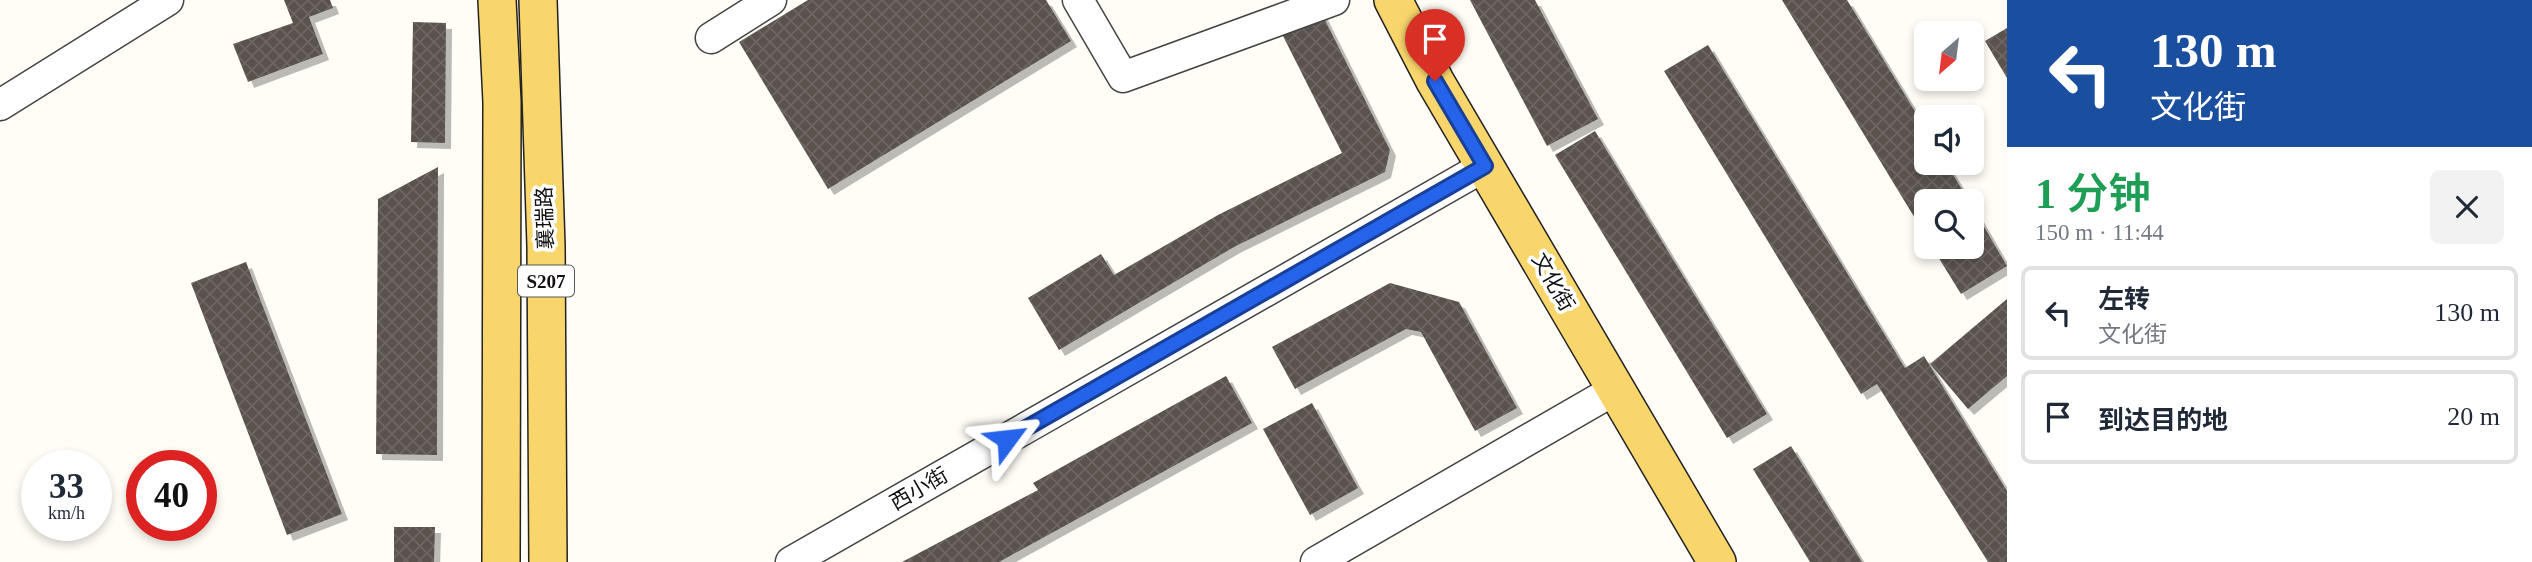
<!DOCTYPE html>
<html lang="zh">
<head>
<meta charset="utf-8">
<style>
  :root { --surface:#fff; --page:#f2f2f3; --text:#1f2937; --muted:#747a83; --line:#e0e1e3 }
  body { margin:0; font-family:"Times New Roman","Noto Sans SC",serif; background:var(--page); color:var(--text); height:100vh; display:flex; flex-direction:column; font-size:26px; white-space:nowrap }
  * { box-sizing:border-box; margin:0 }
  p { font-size:23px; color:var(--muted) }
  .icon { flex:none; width:38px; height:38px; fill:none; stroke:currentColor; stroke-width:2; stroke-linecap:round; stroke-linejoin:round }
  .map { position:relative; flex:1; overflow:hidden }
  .panel { display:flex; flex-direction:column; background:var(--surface); width:525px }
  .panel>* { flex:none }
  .top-card { background:#1a4fa0; color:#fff; overflow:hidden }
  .needle { width:46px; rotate:208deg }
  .buttons { position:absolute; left:1914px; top:21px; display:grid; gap:14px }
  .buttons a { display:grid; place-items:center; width:70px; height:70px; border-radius:10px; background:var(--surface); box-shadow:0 4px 10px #0003; font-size:35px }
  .speed { position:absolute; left:21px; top:450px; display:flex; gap:14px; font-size:35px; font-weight:700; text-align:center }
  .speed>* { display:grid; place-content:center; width:91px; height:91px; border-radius:50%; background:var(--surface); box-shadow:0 4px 10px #0003; line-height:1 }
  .speed small { font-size:18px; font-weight:400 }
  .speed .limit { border:10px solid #d22; background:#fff; color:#111 }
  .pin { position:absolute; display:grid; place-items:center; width:60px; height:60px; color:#fff; margin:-72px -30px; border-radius:50% 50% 50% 0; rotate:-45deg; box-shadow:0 0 7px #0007 }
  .pin .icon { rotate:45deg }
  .me { position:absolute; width:77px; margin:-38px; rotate:60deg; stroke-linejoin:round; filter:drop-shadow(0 0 5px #0008) }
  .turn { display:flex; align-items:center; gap:24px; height:147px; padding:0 28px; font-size:32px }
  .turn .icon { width:91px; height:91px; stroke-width:2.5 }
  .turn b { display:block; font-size:49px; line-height:60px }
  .round { display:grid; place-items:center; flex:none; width:74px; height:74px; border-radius:10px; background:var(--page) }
  .summary { display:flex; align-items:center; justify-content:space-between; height:119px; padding:0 28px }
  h1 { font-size:42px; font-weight:600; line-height:52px; color:#1e9e55 }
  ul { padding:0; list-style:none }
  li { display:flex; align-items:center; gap:21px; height:94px; margin:0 14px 10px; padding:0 14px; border:4px solid var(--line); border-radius:10px }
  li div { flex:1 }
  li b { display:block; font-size:26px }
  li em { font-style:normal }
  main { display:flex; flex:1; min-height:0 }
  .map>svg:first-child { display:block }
  .building { fill:url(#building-cross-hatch); filter:url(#shadow) }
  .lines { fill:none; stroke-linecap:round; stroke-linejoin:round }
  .minor-casing { stroke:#444; stroke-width:33 }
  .major-casing { stroke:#222; stroke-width:40 }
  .minor { stroke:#fff; stroke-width:30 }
  .major { stroke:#f9d66b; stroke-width:37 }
  .route-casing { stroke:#184099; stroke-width:18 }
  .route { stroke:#2563eb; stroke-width:12 }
  .labels { text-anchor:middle; stroke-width:7; stroke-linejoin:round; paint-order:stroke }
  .shield { fill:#fff; stroke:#585858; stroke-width:2 }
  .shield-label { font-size:19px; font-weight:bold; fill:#111 }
  .street-label { font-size:21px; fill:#111; stroke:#fff }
</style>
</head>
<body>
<main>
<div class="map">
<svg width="2007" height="562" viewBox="0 0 2007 562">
  <defs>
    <pattern id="building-cross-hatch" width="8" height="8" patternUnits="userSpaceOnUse" patternTransform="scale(1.75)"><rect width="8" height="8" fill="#5a524d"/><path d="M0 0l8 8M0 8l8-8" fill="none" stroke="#6d6662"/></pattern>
    <filter id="shadow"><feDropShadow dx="6" dy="6" stdDeviation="0" flood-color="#0004"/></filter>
  </defs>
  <rect width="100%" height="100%" fill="#fffdf5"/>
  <g class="building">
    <path d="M 284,0 L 330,0 L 333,8 L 309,17 L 323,54 L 248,82 L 233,44 L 293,23 Z"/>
    <path d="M 808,0 L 1046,0 L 1071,41 L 828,189 L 739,42 Z"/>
    <path d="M 1470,0 L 1535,0 L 1598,119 L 1547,146 Z"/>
    <path d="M 1782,0 L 1847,0 L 1927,131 L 1927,163 L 1946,163 L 1969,201 L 1927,201 L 1927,238 Z"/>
    <path d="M 1321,12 L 1390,150 L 1385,172 L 1234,247 L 1059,350 L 1028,298 L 1101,254 L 1114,275 L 1218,215 L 1342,153 L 1281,32 Z"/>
    <path d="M 413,22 L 446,23 L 445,143 L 411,142 Z"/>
    <path d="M 2007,28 L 2007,78 L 1985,41 Z"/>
    <path d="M 1708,45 L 1905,368 L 1924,356 L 2007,491 L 2007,562 L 1988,562 L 1877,384 L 1861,394 L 1664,71 Z"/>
    <path d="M 1595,131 L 1767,414 L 1727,438 L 1555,155 Z"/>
    <path d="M 438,167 L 437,455 L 376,454 L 378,199 Z"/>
    <path d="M 1972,206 L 2007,266 L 1961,294 L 1932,247 L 1972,247 Z"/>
    <path d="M 246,262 L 342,514 L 287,535 L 191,283 Z"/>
    <path d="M 1390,283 L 1459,302 L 1517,408 L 1475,431 L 1421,332 L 1406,329 L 1295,389 L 1272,347 Z"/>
    <path d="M 2007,299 L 2007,376 L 1968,409 L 1930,364 Z"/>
    <path d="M 1226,376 L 1252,423 L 999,562 L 902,562 L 1038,490 L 1033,483 Z"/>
    <path d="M 1312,403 L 1358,488 L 1310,515 L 1263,429 Z"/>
    <path d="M 1791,446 L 1862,562 L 1810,562 L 1753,469 Z"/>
    <path d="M 394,527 L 435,527 L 434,562 L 394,562 Z"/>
  </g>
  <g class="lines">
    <g class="minor-casing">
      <g id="minor">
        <path d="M 1078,0 L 1123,77 L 1334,0"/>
        <path d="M 711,38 L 771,0"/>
        <path d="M 0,105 L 168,0"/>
        <path d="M 791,562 L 1485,166"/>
        <path d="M 1316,562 L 1616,389"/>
      </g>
    </g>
    <g class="major-casing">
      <g id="major">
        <path d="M 497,0 L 502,102 L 501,562"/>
        <path d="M 538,0 L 546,246 L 548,562"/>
        <path d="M 1393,0 L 1435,81 L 1717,562"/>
      </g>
    </g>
    <use href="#minor" class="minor"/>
    <use href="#major" class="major"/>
  </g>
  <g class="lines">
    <g class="route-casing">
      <path id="route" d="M 1007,439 L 1485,166 L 1435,81"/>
    </g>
    <use href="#route" class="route"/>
  </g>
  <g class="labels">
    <rect class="shield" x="518" y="265.5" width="56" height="31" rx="5"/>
    <g class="shield-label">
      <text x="546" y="288">S207</text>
    </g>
    <g class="street-label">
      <text transform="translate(545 218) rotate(-92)" y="7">襄瑞路</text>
      <text transform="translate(1553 282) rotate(60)" y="7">文化街</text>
      <text transform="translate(919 489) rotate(-30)" y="7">西小街</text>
    </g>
  </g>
</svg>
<div class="buttons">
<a><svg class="needle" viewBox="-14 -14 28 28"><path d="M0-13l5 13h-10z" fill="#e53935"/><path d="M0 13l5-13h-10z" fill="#747a83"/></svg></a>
<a><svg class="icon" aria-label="sound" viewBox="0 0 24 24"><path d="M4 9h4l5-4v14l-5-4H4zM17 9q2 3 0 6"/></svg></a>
<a><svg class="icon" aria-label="search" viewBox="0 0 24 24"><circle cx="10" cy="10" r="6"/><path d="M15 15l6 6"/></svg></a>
</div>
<div class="speed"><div>33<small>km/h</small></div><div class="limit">40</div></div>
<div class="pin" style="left:1435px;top:81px;background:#d93025"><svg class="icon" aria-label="arrive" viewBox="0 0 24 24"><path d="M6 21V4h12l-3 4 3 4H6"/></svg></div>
<svg class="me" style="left:1007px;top:439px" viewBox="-20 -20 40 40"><path d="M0-17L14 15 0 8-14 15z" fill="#2563eb" stroke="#fff" stroke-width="4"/></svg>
</div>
<section class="panel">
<div class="top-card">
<div class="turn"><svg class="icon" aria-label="left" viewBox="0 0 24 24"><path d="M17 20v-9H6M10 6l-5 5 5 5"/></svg><div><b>130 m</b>文化街</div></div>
</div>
<div class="summary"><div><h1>1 分钟</h1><p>150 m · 11:44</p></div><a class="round"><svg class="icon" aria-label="close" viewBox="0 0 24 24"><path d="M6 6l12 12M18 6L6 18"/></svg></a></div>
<ul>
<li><svg class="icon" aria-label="left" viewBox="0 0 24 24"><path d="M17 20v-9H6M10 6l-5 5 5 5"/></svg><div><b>左转</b><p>文化街</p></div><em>130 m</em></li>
<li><svg class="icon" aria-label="arrive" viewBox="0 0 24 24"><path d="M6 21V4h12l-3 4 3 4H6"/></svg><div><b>到达目的地</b></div><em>20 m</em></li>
</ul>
</section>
</main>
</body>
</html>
